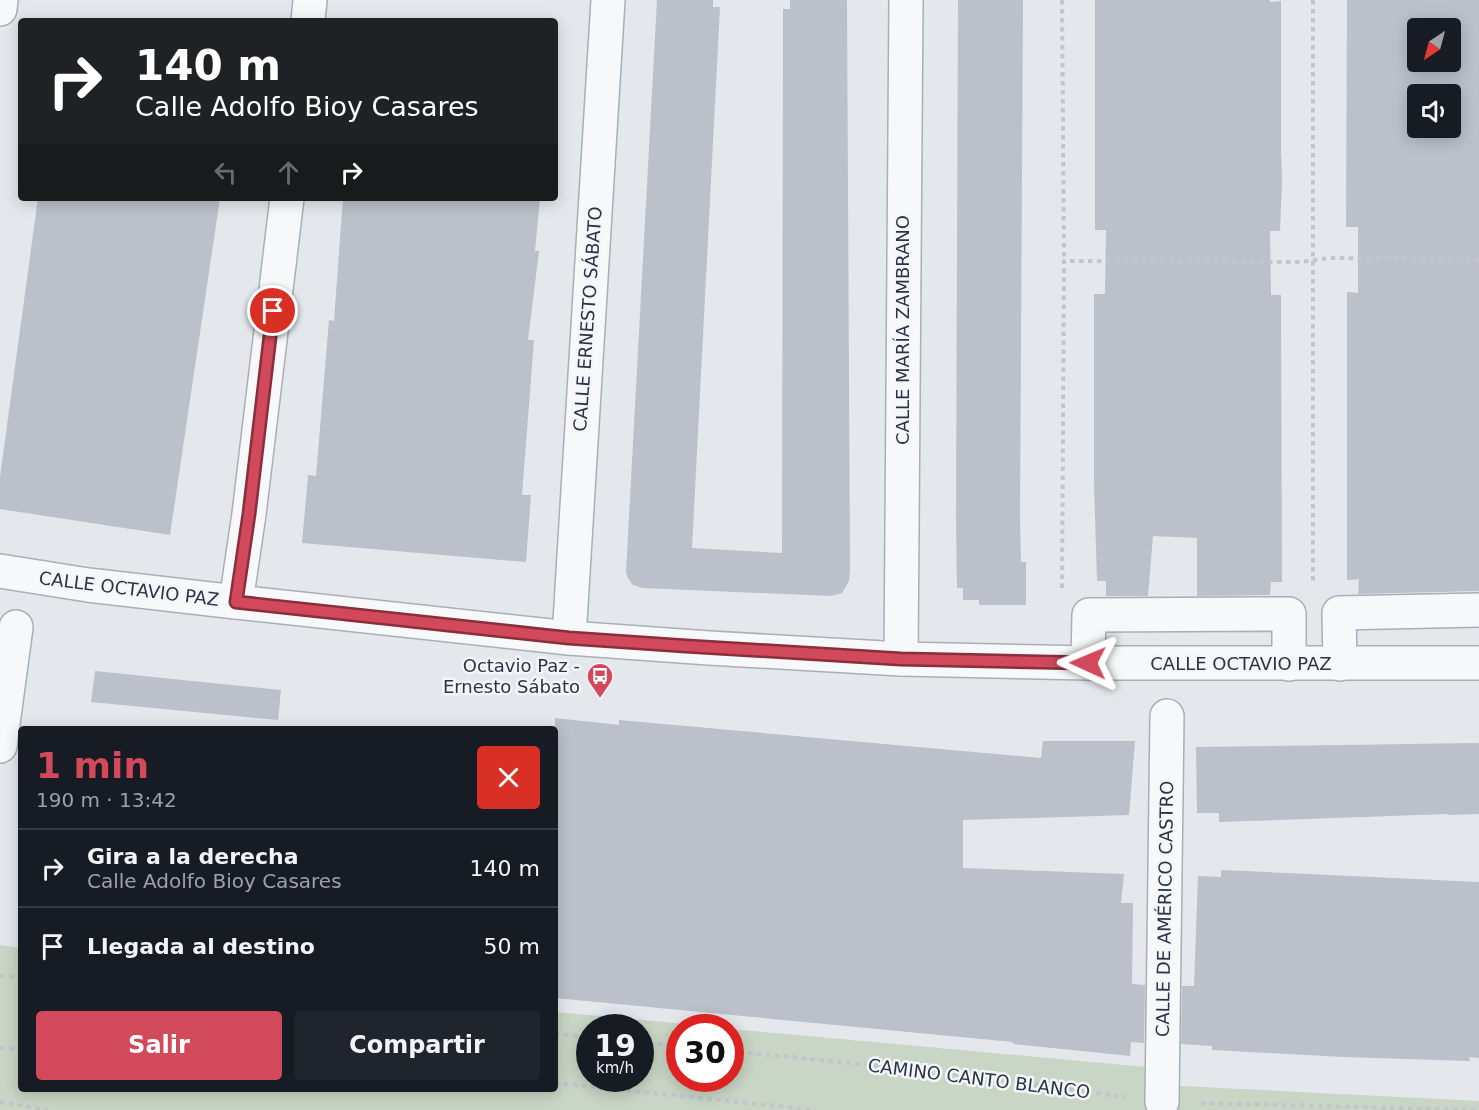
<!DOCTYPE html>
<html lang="es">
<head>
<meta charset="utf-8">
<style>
  :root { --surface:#171b24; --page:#20242c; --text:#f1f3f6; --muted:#9ea1a6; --line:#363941; --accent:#d1495b }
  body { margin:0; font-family:"DejaVu Sans",sans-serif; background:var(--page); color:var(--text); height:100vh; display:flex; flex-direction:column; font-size:22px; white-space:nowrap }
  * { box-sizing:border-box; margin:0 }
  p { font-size:20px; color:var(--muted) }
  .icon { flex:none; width:33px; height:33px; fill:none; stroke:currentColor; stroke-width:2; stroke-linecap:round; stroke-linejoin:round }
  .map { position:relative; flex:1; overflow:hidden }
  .sheet { position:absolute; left:18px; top:726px; width:540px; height:366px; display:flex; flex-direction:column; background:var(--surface); border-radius:6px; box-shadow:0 3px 15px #0003 }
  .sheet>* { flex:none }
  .top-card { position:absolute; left:18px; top:18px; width:540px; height:183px; border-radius:6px; box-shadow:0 3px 15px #0003; background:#202124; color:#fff; overflow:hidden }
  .needle { width:39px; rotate:216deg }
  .controls { position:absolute; left:1407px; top:18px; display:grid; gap:12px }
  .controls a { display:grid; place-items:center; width:54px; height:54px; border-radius:6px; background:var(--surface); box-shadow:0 3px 15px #0003; font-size:30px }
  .speed { position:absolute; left:576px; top:1014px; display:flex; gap:12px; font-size:30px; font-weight:700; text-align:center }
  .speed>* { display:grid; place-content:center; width:78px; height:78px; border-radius:50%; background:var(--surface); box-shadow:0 3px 15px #0003; line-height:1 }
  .speed small { font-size:15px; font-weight:400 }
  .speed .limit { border:9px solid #d22; background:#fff; color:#111 }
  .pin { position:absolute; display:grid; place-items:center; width:51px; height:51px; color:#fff; margin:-26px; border:3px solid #fff; border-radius:50%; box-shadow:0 2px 6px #0007 }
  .me { position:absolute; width:66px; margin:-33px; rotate:271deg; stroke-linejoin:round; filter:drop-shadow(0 0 4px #0008) }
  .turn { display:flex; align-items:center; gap:21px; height:126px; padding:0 18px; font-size:27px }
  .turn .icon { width:78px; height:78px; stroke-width:2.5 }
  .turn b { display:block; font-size:42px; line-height:51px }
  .lanes { display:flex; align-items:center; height:57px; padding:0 18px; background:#0003; justify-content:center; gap:30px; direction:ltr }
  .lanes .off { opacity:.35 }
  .round { display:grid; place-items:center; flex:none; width:63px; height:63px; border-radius:6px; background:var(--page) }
  .overview { display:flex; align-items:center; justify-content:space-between; height:102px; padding:0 18px }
  h1 { font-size:36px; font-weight:800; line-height:45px; color:var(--accent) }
  .button { display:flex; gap:12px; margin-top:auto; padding:12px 18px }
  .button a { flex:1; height:69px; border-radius:6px; background:var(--accent); color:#fff; font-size:24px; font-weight:800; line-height:69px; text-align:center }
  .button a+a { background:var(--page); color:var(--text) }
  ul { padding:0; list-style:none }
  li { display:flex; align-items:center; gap:18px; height:78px; padding:0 18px; border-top:2px solid var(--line) }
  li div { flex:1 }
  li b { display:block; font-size:22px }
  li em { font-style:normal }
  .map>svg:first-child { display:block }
  .green { fill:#c9d6c5; fill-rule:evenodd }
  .building { fill:#bbc0ca; fill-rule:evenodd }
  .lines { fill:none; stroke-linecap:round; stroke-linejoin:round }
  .minor-casing { stroke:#a9aeb7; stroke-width:36 }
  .path { stroke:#c2c5cb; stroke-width:4; stroke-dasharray:4.5 4.5; stroke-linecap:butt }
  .minor { stroke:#f7f8fa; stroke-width:33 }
  .route-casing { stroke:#882f3b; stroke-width:15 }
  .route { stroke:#d1495b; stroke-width:10 }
  .labels { text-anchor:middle; stroke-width:5; stroke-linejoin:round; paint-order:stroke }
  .street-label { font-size:18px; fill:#2b3445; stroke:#f4f6f9 }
  .poi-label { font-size:18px; fill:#2b3445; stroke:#f4f6f9; text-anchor:end }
</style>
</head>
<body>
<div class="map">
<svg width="1479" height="1110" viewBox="0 0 1479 1110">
  <rect width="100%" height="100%" fill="#e4e7ec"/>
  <path class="green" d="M 0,945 L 21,948 L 21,1089 L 555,1089 L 555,1012 L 720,1027 L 680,1028 L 680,1078 L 730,1078 L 731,1029 L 1146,1067 L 1181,1086 L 1479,1101 L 1479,1110 L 0,1110 ZM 590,1028 L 640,1028 L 640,1078 L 590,1078 Z"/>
  <g class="building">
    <path d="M 657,0 L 713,0 L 713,7 L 720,7 L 692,548 L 782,553 L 783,9 L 790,9 L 790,0 L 847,0 L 850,570 L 849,581 L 842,593 L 831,596 L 643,588 L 633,585 L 628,578 L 626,572 Z"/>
    <path d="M 958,0 L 1023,0 L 1020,519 L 1021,562 L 1026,562 L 1026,605 L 979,605 L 979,600 L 963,600 L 963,588 L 957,588 L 956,519 Z"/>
    <path d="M 1095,0 L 1270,0 L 1270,2 L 1281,1 L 1281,150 L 1282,182 L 1280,231 L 1270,231 L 1271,295 L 1281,295 L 1282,582 L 1271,582 L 1270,595 L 1197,596 L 1197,538 L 1153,536 L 1148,596 L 1106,596 L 1106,581 L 1097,581 L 1094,483 L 1094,294 L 1105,294 L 1106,230 L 1095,230 Z"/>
    <path d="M 1347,0 L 1479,0 L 1479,591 L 1358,594 L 1359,579 L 1347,580 L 1347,292 L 1358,293 L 1358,227 L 1346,227 ZM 1418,28 L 1450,28 L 1450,62 L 1418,62 ZM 1418,94 L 1450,94 L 1450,128 L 1418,128 Z"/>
    <path d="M 38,198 L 220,198 L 170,535 L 0,509 L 0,477 Z"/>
    <path d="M 343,198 L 540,198 L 535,251 L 539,251 L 528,340 L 534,340 L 522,495 L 531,495 L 526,562 L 302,543 L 308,475 L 316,476 L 329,320 L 334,321 Z"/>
    <path d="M 95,671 L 281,690 L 278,720 L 91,702 Z"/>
    <path d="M 555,718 L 619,725 L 619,720 L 1041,758 L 1043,741 L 1135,741 L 1129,815 L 963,820 L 963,868 L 1124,874 L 1121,903 L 1133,903 L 1132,984 L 1145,985 L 1144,1043 L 1131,1042 L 1130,1056 L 1013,1044 L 1013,1042 L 555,998 Z"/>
    <path d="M 1479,743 L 1479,814 L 1448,815 L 1448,814 L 1219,822 L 1219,813 L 1197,813 L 1196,747 Z"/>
    <path d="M 1221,870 L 1479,882 L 1479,1058 L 1469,1057 L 1470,1061 L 1344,1057 L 1212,1050 L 1212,1046 L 1181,1044 L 1182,986 L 1194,986 L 1198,876 L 1221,877 Z"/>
  </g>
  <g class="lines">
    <g class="minor-casing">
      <g id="minor">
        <path d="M 0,9 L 1,0"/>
        <path d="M 308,21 L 310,0"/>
        <path d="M 0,571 L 88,585 L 236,602 L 569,638 L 709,648 L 901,659 L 1088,663 L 1479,663"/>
        <path d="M 236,602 L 249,514 L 287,198"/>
        <path d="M 569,638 L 608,0"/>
        <path d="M 901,659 L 906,0"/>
        <path d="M 1088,663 L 1089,615 L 1289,614 L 1289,664"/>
        <path d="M 1340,664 L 1339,613 L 1479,610"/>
        <path d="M 0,746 L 16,627"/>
        <path d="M 1162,1102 L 1167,716"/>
      </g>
    </g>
    <g class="path">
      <path d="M 1062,0 L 1064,261"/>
      <path d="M 1313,0 L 1313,584"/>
      <path d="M 1062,588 L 1064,261 L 1301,262 L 1329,258 L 1479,259"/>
      <path d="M 0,976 L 21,977"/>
      <path d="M 555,1034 L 590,1037"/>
      <path d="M 640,1042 L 680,1046"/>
      <path d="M 0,1048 L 21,1049"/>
      <path d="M 730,1051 L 969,1075 L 1125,1097"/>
      <path d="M 555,1083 L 816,1110"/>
      <path d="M 0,1102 L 48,1110"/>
      <path d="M 1201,1103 L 1479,1110"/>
    </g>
    <use href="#minor" class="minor"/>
  </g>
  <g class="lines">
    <g class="route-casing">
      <path id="route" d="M 273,311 L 249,514 L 236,602 L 569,638 L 686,646 L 901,659 L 1088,663"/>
    </g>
    <use href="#route" class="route"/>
  </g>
  <defs>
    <g id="bus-pin" transform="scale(1.35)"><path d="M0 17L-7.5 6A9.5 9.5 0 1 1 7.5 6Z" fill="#d1495b" stroke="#f4f6f9"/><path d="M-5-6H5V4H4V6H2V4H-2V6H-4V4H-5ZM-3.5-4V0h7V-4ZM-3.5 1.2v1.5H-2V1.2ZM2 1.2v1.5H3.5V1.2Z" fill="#fff"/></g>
  </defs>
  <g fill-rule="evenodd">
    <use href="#bus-pin" x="600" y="676"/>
  </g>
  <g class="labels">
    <g class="street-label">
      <text transform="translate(588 319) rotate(-86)" y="6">CALLE ERNESTO SÁBATO</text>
      <text transform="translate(903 330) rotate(-90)" y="6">CALLE MARÍA ZAMBRANO</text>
      <text transform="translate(129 589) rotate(7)" y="6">CALLE OCTAVIO PAZ</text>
      <text x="1241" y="670">CALLE OCTAVIO PAZ</text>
      <text transform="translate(1165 909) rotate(-89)" y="6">CALLE DE AMÉRICO CASTRO</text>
      <text transform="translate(979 1079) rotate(7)" y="6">CAMINO CANTO BLANCO</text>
    </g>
    <g class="poi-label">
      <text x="580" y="672">Octavio Paz -<tspan x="580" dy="21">Ernesto Sábato</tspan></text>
    </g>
  </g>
</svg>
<div class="controls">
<a><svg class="needle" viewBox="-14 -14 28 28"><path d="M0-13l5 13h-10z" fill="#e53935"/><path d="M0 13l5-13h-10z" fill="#9ea1a6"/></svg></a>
<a><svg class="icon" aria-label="sound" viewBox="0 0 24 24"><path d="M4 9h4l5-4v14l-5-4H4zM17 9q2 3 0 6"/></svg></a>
</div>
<div class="speed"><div>19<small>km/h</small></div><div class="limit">30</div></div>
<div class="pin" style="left:273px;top:311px;background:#d93025"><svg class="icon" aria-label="arrive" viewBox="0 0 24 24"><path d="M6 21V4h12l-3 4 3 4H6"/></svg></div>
<svg class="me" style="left:1088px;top:663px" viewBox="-20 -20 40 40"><path d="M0-17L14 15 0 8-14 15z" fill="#d1495b" stroke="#fff" stroke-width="4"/></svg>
<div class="top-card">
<div class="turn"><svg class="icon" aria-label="right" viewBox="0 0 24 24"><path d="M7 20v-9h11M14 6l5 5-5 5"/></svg><div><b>140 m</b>Calle Adolfo Bioy Casares</div></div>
<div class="lanes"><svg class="icon off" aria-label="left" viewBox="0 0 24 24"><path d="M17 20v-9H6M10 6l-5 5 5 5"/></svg><svg class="icon off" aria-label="ahead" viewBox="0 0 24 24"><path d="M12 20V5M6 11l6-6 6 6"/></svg><svg class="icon" aria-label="right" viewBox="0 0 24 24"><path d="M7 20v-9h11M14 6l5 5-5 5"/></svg></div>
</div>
<section class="sheet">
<div class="overview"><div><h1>1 min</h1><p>190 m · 13:42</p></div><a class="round" style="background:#d93025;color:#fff"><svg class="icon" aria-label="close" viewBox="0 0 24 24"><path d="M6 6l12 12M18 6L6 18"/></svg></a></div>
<ul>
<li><svg class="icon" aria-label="right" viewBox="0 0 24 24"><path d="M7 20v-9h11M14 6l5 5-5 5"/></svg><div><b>Gira a la derecha</b><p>Calle Adolfo Bioy Casares</p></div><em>140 m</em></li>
<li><svg class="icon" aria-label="arrive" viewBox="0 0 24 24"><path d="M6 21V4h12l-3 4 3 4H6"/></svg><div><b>Llegada al destino</b></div><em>50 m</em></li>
</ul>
<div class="button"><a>Salir</a><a>Compartir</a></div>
</section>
</div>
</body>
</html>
